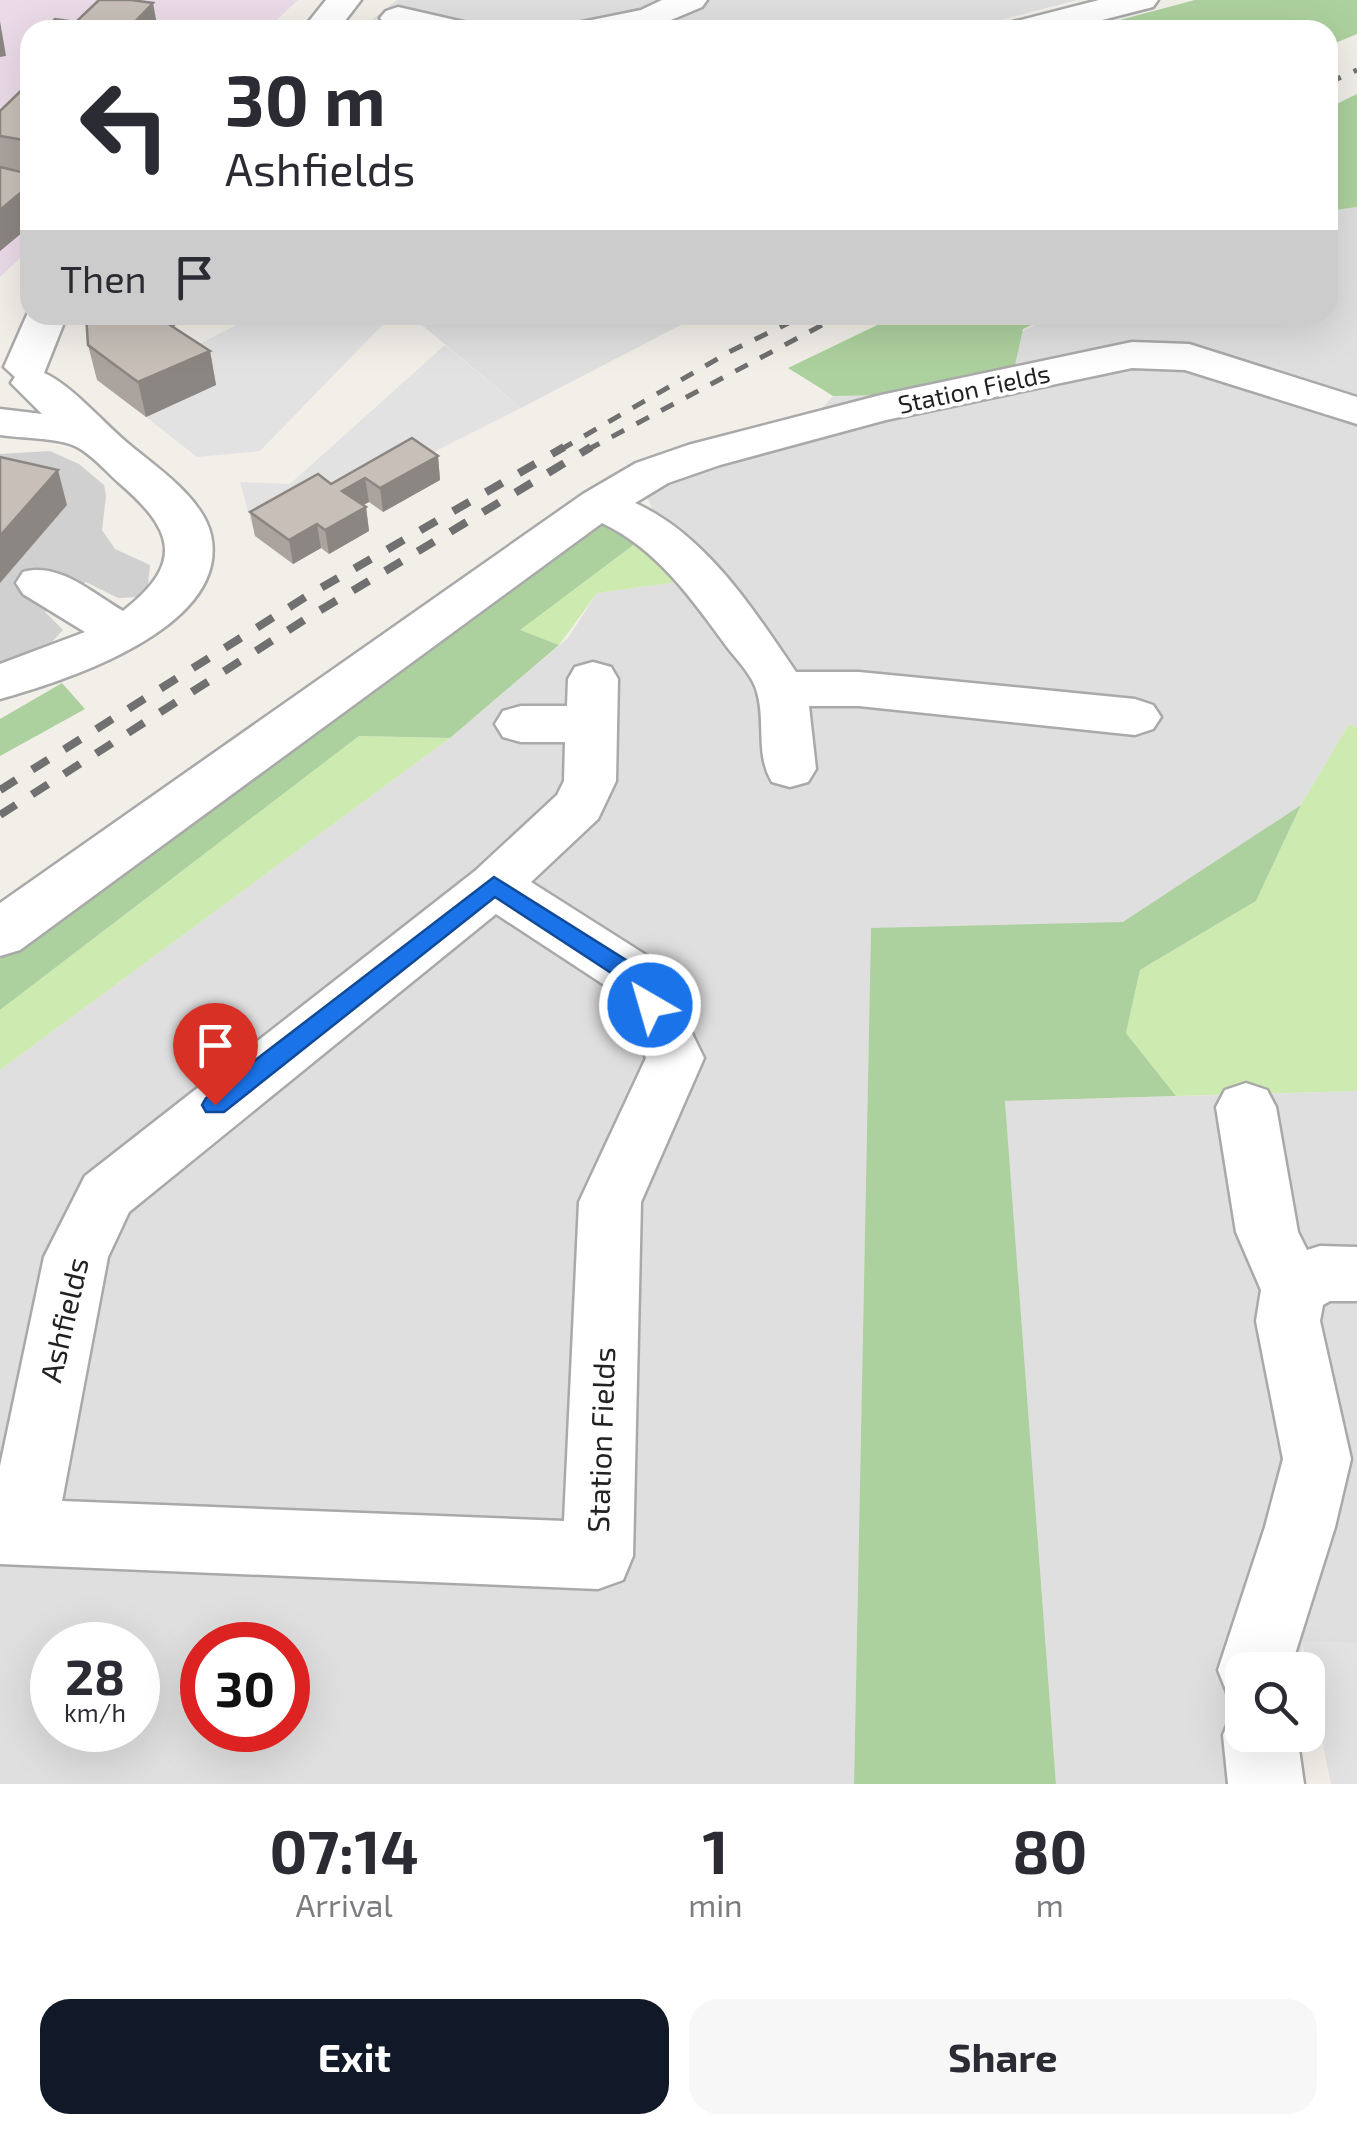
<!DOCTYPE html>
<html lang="en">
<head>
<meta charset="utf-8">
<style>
  :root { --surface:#fff; --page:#f7f7f7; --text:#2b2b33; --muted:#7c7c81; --accent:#111827 }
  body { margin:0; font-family:"Exo 2",sans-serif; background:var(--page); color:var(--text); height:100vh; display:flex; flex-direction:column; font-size:38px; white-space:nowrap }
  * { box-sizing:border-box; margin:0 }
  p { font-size:32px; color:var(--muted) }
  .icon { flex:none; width:55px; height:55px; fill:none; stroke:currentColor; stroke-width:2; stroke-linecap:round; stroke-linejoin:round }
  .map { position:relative; height:1784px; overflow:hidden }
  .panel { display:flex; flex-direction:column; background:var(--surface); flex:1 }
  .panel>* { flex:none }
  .top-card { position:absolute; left:20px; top:20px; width:1318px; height:305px; border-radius:30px; box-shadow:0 10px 40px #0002; background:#fff; color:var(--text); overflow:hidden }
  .buttons { position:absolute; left:1225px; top:1652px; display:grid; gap:20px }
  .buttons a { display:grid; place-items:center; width:100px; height:100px; border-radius:20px; background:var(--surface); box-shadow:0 10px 40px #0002; font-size:50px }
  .speed { position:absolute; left:30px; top:1622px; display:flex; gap:20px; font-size:50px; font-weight:700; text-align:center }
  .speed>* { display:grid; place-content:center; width:130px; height:130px; border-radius:50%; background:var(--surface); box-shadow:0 10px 40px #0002; line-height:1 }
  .speed small { font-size:25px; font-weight:400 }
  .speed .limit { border:15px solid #d22; background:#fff; color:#111 }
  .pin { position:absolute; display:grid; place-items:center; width:85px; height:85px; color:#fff; margin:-102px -42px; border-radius:50% 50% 50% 0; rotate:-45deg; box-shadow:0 0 10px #0007 }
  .pin .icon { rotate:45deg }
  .me { position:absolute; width:110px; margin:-55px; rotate:322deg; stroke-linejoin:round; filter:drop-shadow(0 0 8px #0008) }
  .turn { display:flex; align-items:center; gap:35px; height:210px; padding:0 40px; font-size:45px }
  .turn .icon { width:130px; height:130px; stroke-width:2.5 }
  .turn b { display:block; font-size:70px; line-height:85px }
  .then { display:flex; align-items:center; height:95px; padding:0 40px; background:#0003; gap:20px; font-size:38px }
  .eta { display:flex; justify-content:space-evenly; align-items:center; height:170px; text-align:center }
  .eta b { font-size:60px; font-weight:700; line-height:70px }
  .cta { display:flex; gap:20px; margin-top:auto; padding:20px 40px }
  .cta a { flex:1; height:115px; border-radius:30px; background:var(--accent); color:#fff; font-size:40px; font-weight:700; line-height:115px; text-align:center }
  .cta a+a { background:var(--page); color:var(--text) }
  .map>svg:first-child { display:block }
  .residential { fill:#e0dfdf; fill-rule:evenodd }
  .industrial { fill:#ebdbe8 }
  .religious { fill:#d0d0d0 }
  .grass { fill:#cdebb0 }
  .forest { fill:#add19e }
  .parking { fill:#e2e2e2 }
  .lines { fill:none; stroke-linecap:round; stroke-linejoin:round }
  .minor-casing { stroke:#a9a9a9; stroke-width:5 }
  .minor { fill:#fff; fill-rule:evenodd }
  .rail-far1 { stroke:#707070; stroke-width:5; stroke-dasharray:14 14; stroke-linecap:butt }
  .rail { stroke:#707070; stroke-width:8; stroke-dasharray:19 19; stroke-linecap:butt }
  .wall { fill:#aba49e }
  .shaded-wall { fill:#8b8681 }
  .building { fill:#c7bfb8; stroke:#8b8681; stroke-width:2.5 }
  .route { fill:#1a73e8; stroke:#114b97; stroke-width:2.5 }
  .labels { text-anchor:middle; stroke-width:8; stroke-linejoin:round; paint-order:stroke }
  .far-street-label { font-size:25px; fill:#222; stroke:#fff }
  .street-label { font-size:30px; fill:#222; stroke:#fff }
</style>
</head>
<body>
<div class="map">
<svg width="1357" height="1784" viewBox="0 0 1357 1784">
  <rect width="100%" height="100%" fill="#f2efe9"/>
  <g class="residential">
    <path d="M 397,0 L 1077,0 L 963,30 L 359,30 Z"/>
    <path d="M 1357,207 L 1357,728 L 1349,724 L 1301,805 L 1123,923 L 871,929 L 854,1784 L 0,1784 L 0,1070 L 450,738 L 568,638 L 597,593 L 685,581 L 645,493 L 661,479 L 797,436 L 833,396 L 900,395 L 1054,315 L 1328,315 L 1328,211 ZM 52,1645 L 138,1645 L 138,1730 L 52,1730 ZM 202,1645 L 288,1645 L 288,1730 L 202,1730 Z"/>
    <path d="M 410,315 L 700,315 L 521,408 Z"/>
    <path d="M 1357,1091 L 1357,1643 L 1302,1642 L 1300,1670 L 1242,1670 L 1242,1735 L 1291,1784 L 1056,1784 L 1005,1101 Z"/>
  </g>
  <path class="industrial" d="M 0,0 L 298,0 L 266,30 L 30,30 L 30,249 L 0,277 Z"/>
  <path class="religious" d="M 50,451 L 79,464 L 104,485 L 106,496 L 102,530 L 115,549 L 150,565 L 148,585 L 138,597 L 118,598 L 86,582 L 45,612 L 63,630 L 47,647 L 0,662 L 0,454 Z"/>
  <g class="grass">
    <path d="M 636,543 L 686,581 L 597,593 L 559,645 L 519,630 Z"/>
    <path d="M 1349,724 L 1357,728 L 1357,1091 L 1176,1096 L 1126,1033 L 1140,970 L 1256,901 L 1301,805 Z"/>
    <path d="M 359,736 L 450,738 L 0,1070 L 0,1010 Z"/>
  </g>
  <g class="forest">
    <path d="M 1195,0 L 1357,0 L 1357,34 L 1328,46 L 1328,30 L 1082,30 Z"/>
    <path d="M 1357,94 L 1357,207 L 1328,211 L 1328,108 Z"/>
    <path d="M 898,315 L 1054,315 L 1023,329 L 1015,365 L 900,395 L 833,396 L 788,368 Z"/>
    <path d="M 597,518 L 636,543 L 520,630 L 559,645 L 450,738 L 359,736 L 0,1010 L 0,959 L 32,925 Z"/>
    <path d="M 62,683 L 85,709 L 0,756 L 0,719 Z"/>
    <path d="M 1301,805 L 1256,901 L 1140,970 L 1126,1033 L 1176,1096 L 1005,1101 L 1056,1784 L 854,1784 L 871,928 L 1123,922 Z"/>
  </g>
  <g class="parking">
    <path d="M 256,315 L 392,315 L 260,451 L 197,457 L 146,417 L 215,385 L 174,357 Z"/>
    <path d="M 445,345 L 521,408 L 414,462 L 321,499 L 255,536 L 240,482 L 290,484 Z"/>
    <path d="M 1302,1642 L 1357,1643 L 1357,1784 L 1331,1784 Z"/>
  </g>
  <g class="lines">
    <g class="minor-casing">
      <g id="minor">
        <path d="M 326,0 L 361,0 L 338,30 L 302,30 Z"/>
        <path d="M 662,0 L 707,0 L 702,7 L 647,30 L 571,30 L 577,23 L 641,10 Z"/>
        <path d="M 1099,0 L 1158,0 L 1153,7 L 1063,30 L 1003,30 L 1009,23 Z"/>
        <path d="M 398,7 L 468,23 L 474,30 L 405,30 L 386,25 L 380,18 L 386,11 Z"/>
        <path d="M 30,308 L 30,315 L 67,315 L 44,373 C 72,385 105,425 131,446 C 158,468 203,499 211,535 C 231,628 65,681 0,699 L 0,664 L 85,632 L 23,594 L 16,583 L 23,572 C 59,562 92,593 123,611 C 186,562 173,529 118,482 C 106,471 91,454 77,447 C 61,438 19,438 0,435 L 0,409 L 42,414 L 11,383 L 15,377 L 4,367 Z"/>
        <path d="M 1132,342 L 1189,344 L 1357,397 L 1357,424 L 1185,370 L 1132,368 L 886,420 L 720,465 L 668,483 L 635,503 C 706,535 753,609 796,672 L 859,672 L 1135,699 L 1153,705 L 1161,717 L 1153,729 L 1135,735 L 859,706 L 809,706 L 816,769 L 808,782 L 790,787 L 772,782 C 755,754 766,722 757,692 C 753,676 737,660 727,647 C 692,599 657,549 602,523 L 20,950 L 0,956 L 0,903 L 583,494 L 636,463 L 688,445 L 881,395 Z"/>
        <path d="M 593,662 L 611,667 L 618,679 L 616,781 L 598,819 L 531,882 L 657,962 L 704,1058 L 641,1202 L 633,1556 L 623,1580 L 598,1589 L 0,1564 L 0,1466 L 44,1257 L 85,1176 L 475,871 L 557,795 L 564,781 L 565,742 L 521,742 L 503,737 L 495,724 L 503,711 L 521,706 L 567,706 L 568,679 L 575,667 ZM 496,914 L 615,992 L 646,1058 L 579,1202 L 564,1521 L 62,1501 L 108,1257 L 129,1212 Z"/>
        <path d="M 1246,1083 L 1267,1090 L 1276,1107 L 1298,1232 L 1307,1250 L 1320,1246 L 1357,1247 L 1357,1301 L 1330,1301 L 1323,1305 L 1320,1321 L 1351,1459 L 1335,1527 L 1290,1670 L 1242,1670 L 1242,1701 L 1228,1695 L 1218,1670 L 1265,1527 L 1283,1459 L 1256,1321 L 1261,1290 L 1236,1232 L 1216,1107 L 1225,1090 Z"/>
        <path d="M 1242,1705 L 1242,1735 L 1297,1735 L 1304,1784 L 1228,1784 L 1223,1735 L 1234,1709 Z"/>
      </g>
    </g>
    <use href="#minor" class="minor"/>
    <g class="rail-far1">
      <path d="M 1328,83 L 1357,70"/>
      <path d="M 560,450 L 731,351 L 805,315"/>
      <path d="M 587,450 L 841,315"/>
    </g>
    <g class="rail">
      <path d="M 0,790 L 307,596 L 564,447"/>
      <path d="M 0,815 L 309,617 L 591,447"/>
    </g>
  </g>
  <g class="wall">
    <path d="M 30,82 L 30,172 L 10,169 L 30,174 L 30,226 L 0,251 L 0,111 Z"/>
    <path d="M 174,328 L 210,351 L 216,385 L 146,417 L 97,380 L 88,345 Z"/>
    <path d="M 438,456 L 440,480 L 383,512 L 369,502 L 363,505 L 366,507 L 369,531 L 329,554 L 321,548 L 293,564 L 255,536 L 250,512 L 331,484 Z"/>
  </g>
  <g class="shaded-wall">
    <path d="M 153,3 L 158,30 L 127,30 Z"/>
    <path d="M 0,21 L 6,56 L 0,57 Z"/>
    <path d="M 30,185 L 30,226 L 0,251 L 0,210 Z"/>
    <path d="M 166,315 L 183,315 L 171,331 L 167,323 Z"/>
    <path d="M 210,351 L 216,385 L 146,417 L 138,382 Z"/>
    <path d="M 438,456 L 440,480 L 383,512 L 380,488 Z"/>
    <path d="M 58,470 L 67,505 L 0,583 L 0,536 Z"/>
    <path d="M 365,478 L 369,502 L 345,515 L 342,491 Z"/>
    <path d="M 366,507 L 369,531 L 329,554 L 325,530 Z"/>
    <path d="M 317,524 L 321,548 L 293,564 L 289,540 Z"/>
  </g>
  <g class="building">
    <path d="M 99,0 L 131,0 L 153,3 L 127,30 L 129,30 L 44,30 L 55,19 L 76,22 Z"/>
    <path d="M 30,82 L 30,141 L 0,136 L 0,111 Z"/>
    <path d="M 0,167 L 30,174 L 30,185 L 0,210 Z"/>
    <path d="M 86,315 L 166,315 L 167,323 L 210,351 L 138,382 L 88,345 Z"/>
    <path d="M 412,438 L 438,456 L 380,488 L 365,478 L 342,491 L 366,507 L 325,530 L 317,524 L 289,540 L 250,512 L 318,474 L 331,484 Z"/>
    <path d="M 0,457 L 58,470 L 0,536 Z"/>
  </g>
  <path class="route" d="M 494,877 L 645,972 L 662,1005 L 658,1012 L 641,1012 L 628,984 L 495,897 L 224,1112 L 206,1112 L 202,1105 L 206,1098 Z"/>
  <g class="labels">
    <g class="far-street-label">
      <text transform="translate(974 389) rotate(-12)" y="9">Station Fields</text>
    </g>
    <g class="street-label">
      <text transform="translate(65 1320) rotate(-77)" y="10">Ashfields</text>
      <text transform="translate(602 1440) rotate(-88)" y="10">Station Fields</text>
    </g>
  </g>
</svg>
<div class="buttons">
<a><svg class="icon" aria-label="search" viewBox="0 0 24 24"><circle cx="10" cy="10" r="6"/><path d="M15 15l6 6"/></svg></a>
</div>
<div class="speed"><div>28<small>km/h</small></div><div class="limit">30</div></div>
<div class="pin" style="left:215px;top:1105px;background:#d93025"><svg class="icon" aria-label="arrive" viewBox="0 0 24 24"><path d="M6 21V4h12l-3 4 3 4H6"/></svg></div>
<svg class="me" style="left:650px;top:1005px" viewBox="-20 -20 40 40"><circle r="17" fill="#1a73e8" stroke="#fff" stroke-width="3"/><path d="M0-11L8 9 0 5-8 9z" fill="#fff"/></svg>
<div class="top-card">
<div class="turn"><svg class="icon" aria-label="left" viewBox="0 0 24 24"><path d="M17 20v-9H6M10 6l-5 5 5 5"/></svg><div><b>30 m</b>Ashfields</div></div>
<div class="then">Then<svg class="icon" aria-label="arrive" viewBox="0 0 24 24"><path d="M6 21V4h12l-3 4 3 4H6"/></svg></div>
</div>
</div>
<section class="panel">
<div class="eta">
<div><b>07:14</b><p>Arrival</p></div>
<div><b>1</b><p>min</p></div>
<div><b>80</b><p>m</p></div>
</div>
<div class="cta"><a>Exit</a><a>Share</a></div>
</section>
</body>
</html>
